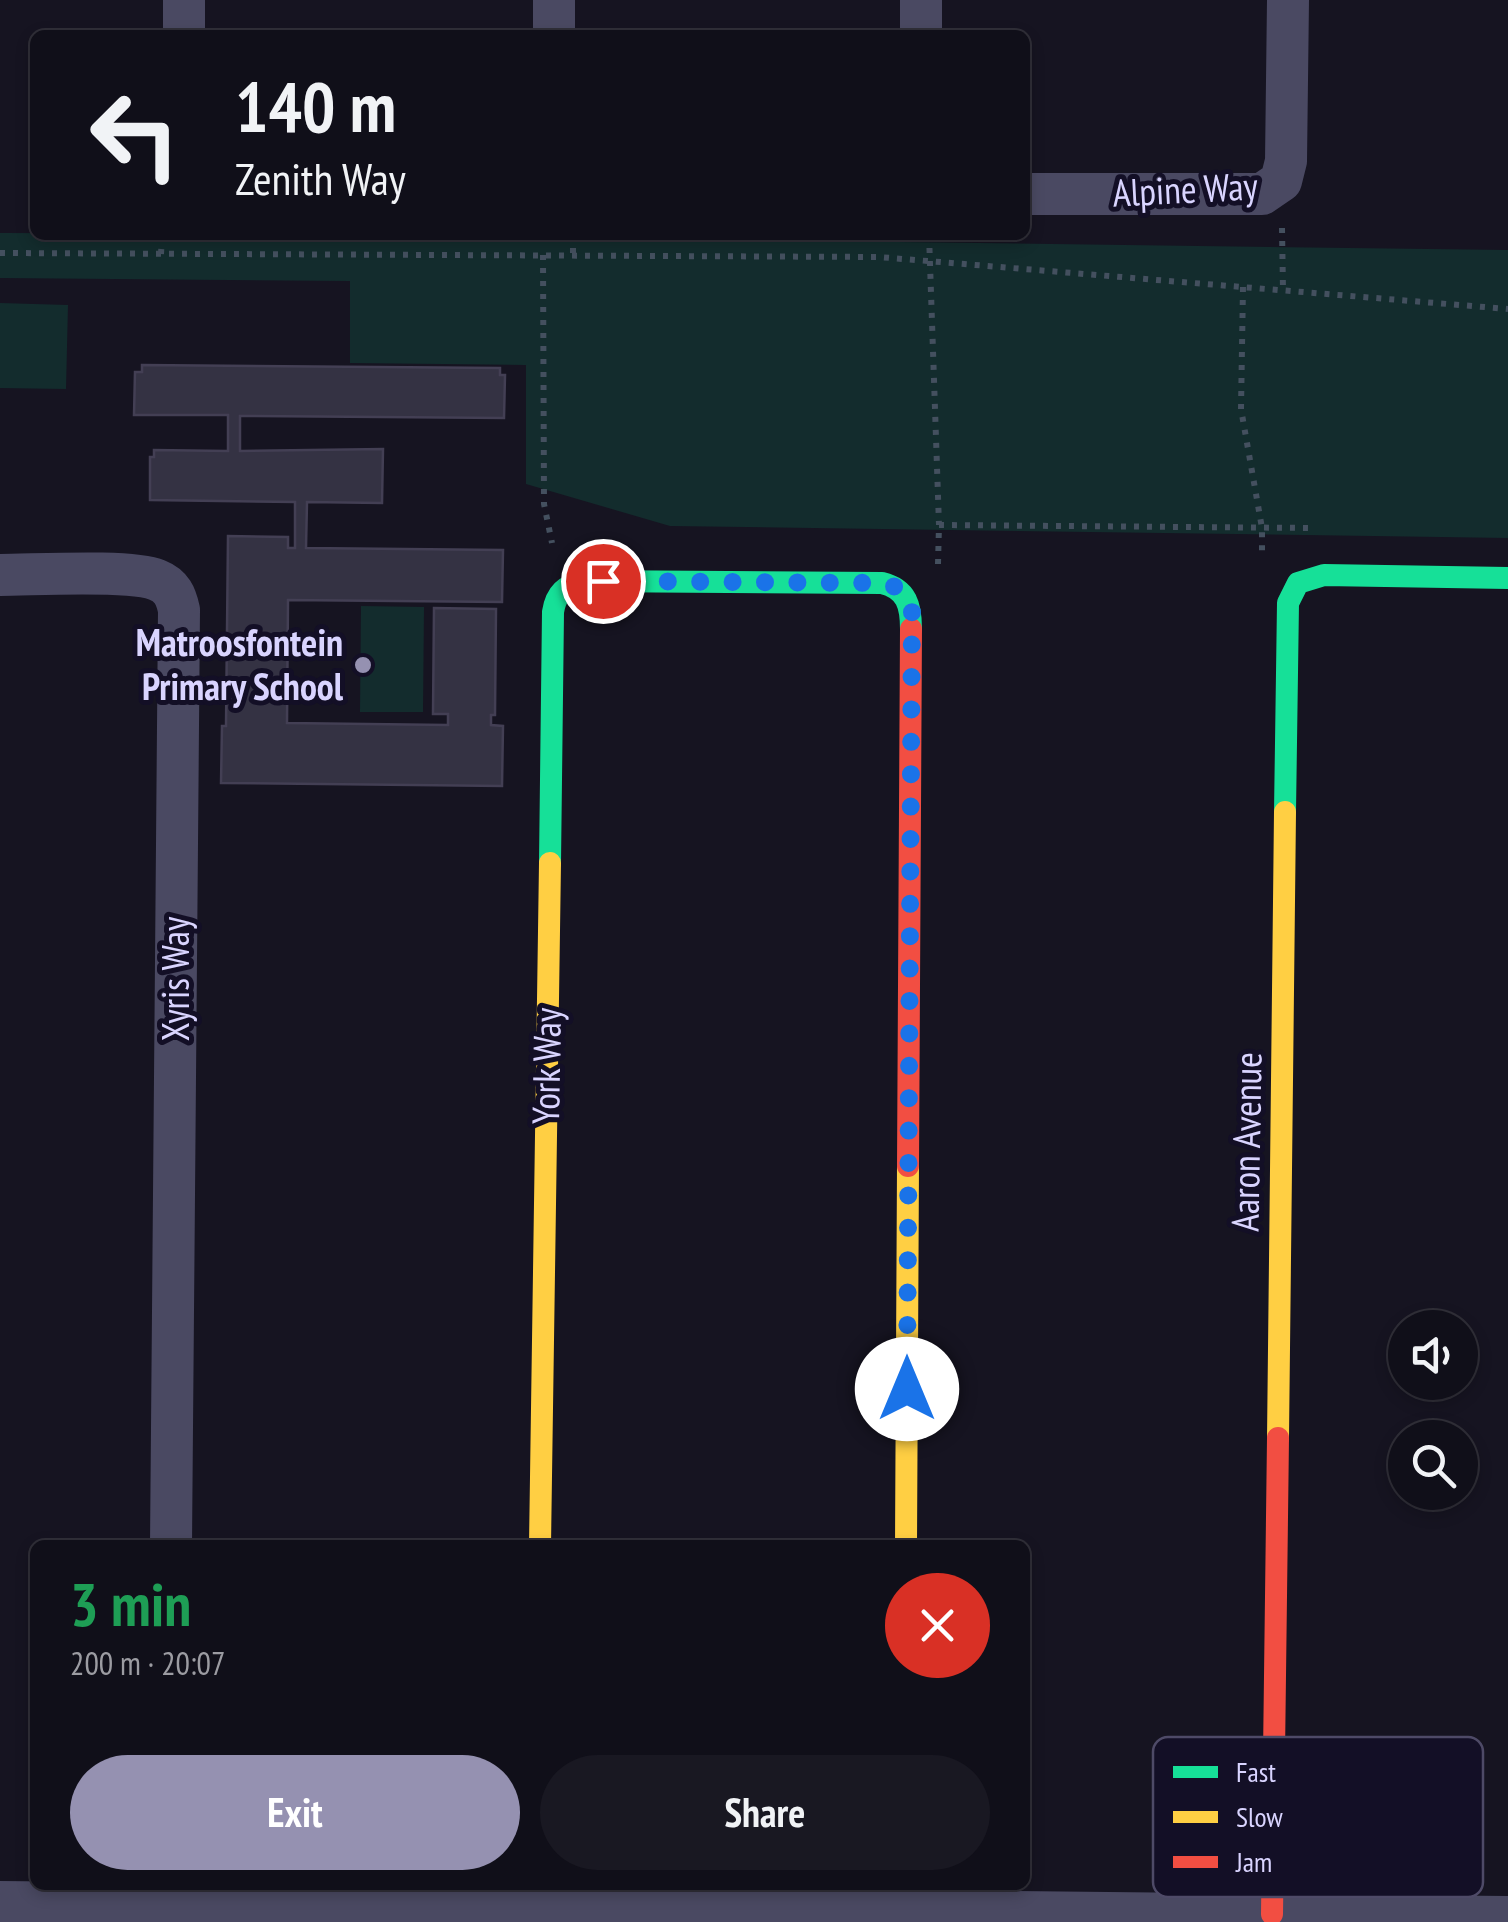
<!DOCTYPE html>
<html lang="en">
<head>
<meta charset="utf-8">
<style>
  :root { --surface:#100f19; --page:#191822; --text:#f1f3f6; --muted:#9c9ca2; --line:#302f38; --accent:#9591b1 }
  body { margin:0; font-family:"PT Sans Narrow",sans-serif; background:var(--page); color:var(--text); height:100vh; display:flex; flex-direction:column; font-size:38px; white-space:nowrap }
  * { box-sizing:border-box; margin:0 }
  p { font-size:32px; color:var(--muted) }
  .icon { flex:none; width:55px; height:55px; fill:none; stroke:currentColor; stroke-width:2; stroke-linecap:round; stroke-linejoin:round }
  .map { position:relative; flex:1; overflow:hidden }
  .sheet { position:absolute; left:30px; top:1540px; width:1000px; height:350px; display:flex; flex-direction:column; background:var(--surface); border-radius:15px; box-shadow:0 5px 15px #0003,0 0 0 2px var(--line) }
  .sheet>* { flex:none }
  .banner { position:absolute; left:30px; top:30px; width:1000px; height:210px; border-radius:15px; box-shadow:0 5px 15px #0003,0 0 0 2px var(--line); background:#100f19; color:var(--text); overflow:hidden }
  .buttons { position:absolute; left:1388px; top:1310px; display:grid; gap:20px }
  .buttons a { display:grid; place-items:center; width:90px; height:90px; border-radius:50%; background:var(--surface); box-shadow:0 5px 15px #0003,0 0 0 2px var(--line); font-size:50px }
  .pin { position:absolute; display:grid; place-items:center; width:85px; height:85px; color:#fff; margin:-42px; border:5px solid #fff; border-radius:50%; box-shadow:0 2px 10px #0007 }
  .me { position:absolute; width:110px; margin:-55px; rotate:0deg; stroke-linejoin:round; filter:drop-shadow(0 0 8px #0008) }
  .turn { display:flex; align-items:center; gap:35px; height:210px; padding:0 40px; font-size:45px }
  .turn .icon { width:130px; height:130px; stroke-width:2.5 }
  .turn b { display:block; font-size:70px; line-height:85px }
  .round { display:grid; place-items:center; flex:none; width:105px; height:105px; border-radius:52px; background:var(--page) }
  .summary { display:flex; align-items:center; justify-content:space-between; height:170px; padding:0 40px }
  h1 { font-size:60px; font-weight:800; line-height:75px; color:#1e9e55 }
  .action { display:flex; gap:20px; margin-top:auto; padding:20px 40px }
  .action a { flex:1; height:115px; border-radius:60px; background:var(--accent); color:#fff; font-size:40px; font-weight:800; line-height:115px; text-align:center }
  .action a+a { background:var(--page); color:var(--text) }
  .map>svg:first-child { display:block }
  .green { fill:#132c2d }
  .building { fill:#343243; stroke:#433f54; stroke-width:2.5 }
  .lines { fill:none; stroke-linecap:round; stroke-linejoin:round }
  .path { stroke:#44505f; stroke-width:6; stroke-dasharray:5 8; stroke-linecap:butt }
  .street { stroke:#4a4962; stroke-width:42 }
  .fast { stroke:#16e098; stroke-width:22 }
  .slow { stroke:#ffcf43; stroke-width:22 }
  .jam { stroke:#f24e42; stroke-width:22 }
  .route { stroke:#1a73e8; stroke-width:18; stroke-dasharray:0 32.4 }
  .poi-dot { fill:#9591b1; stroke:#130f26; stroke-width:4 }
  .labels { text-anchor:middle; stroke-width:10; stroke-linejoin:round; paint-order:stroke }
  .street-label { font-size:38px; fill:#d9d4ff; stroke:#130f26 }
  .poi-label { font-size:38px; font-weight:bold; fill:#d9d4ff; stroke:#130f26; text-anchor:end }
  .key { fill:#130f26; stroke:#4e4a67; stroke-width:2.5 }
  .key-label { font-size:28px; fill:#d9d4ff }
</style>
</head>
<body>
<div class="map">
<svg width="1508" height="1922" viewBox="0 0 1508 1922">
  <rect width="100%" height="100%" fill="#161421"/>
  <g class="green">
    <path d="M 0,233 L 588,235 L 588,238 L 1508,250 L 1508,538 L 670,526 L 526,484 L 526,365 L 350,363 L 350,281 L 0,278 Z"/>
    <path d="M 0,303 L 68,305 L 66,389 L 0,388 Z"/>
    <path d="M 361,606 L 424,607 L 423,712 L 360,712 Z"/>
  </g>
  <path class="building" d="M 142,365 L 500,368 L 500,375 L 505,375 L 504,418 L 240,416 L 240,451 L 383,449 L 382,503 L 307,502 L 306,548 L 503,550 L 502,602 L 288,600 L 287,723 L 448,725 L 448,714 L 433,714 L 434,608 L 496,609 L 495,715 L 491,715 L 491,725 L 503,726 L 502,786 L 221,783 L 222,726 L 226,726 L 228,536 L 288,537 L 288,548 L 295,548 L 295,502 L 150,500 L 150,457 L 154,457 L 154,450 L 228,451 L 228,415 L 134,415 L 135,372 L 142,372 Z"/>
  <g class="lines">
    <g class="path">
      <path d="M 1282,228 L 1283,290"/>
      <path d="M 573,235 L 573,255"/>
      <path d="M 929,235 L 939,525"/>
      <path d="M 0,253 L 879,257 L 1508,309"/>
      <path d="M 161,254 L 162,235"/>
      <path d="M 543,255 L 544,504 L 552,543"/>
      <path d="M 1243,287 L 1241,409 L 1262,528 L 1262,554"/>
      <path d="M 938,564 L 939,525 L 1312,528"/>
    </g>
    <g class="street">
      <path d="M 184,35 L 184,0"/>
      <path d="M 554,35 L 554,0"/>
      <path d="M 921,35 L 921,0"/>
      <path d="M 1025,194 L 1262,194 L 1281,181 L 1286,161 L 1288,0"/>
      <path d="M 0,575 C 35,575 130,569 157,580 C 172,586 176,596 179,610 L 171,1545"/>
      <path d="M 0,1902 L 1508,1917"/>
    </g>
    <g class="fast">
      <path d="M 1285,812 L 1288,603 L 1298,583 L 1324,575 L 1508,578"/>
      <path d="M 550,863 L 553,612 C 556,593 565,585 584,581 L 882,583 C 907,589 911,606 911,629"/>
    </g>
    <g class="slow">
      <path d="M 1278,1438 L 1285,812"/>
      <path d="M 540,1545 L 550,863"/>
      <path d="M 906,1545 L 908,1166"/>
    </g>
    <g class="jam">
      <path d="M 908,1166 L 911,629"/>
      <path d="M 1272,1914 L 1278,1438"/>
    </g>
  </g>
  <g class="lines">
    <path class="route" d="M 603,581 L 882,583 C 899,585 906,595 912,610 L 907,1389"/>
  </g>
  <circle class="poi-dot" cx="363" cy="665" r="10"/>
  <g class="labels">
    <g class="street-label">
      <text transform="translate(1185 190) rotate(-3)" y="13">Alpine Way</text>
      <text transform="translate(176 979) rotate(-90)" y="13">Xyris Way</text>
      <text transform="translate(547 1066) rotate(-89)" y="13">York Way</text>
      <text transform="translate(1247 1142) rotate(-89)" y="13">Aaron Avenue</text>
    </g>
    <g class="poi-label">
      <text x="343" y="656">Matroosfontein<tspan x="343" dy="44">Primary School</tspan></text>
    </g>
  </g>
  <rect x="1153" y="1737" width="330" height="160" rx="15" class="key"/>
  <rect x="1173" y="1766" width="45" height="12" fill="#16e098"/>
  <rect x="1173" y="1811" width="45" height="12" fill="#ffcf43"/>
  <rect x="1173" y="1856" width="45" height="12" fill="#f24e42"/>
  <g class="key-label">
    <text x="1236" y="1782">Fast</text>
    <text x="1236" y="1827">Slow</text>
    <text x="1236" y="1872">Jam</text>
  </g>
</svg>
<div class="buttons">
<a><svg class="icon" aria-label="sound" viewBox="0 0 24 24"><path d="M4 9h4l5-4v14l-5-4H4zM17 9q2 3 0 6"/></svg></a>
<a><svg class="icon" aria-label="search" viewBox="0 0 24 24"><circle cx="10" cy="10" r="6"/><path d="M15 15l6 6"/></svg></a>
</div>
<div class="pin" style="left:603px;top:581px;background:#d93025"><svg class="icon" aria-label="arrive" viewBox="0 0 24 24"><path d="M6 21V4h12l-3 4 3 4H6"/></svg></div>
<svg class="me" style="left:907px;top:1389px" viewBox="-20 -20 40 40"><circle r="19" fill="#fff"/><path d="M0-13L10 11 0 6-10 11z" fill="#1a73e8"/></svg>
<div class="banner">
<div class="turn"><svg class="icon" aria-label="left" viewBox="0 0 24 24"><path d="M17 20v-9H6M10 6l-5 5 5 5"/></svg><div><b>140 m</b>Zenith Way</div></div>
</div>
<section class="sheet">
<div class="summary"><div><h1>3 min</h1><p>200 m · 20:07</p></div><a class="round" style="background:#d93025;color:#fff"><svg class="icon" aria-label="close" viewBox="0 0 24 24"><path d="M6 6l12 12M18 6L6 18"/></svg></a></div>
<div class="action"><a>Exit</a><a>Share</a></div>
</section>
</div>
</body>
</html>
